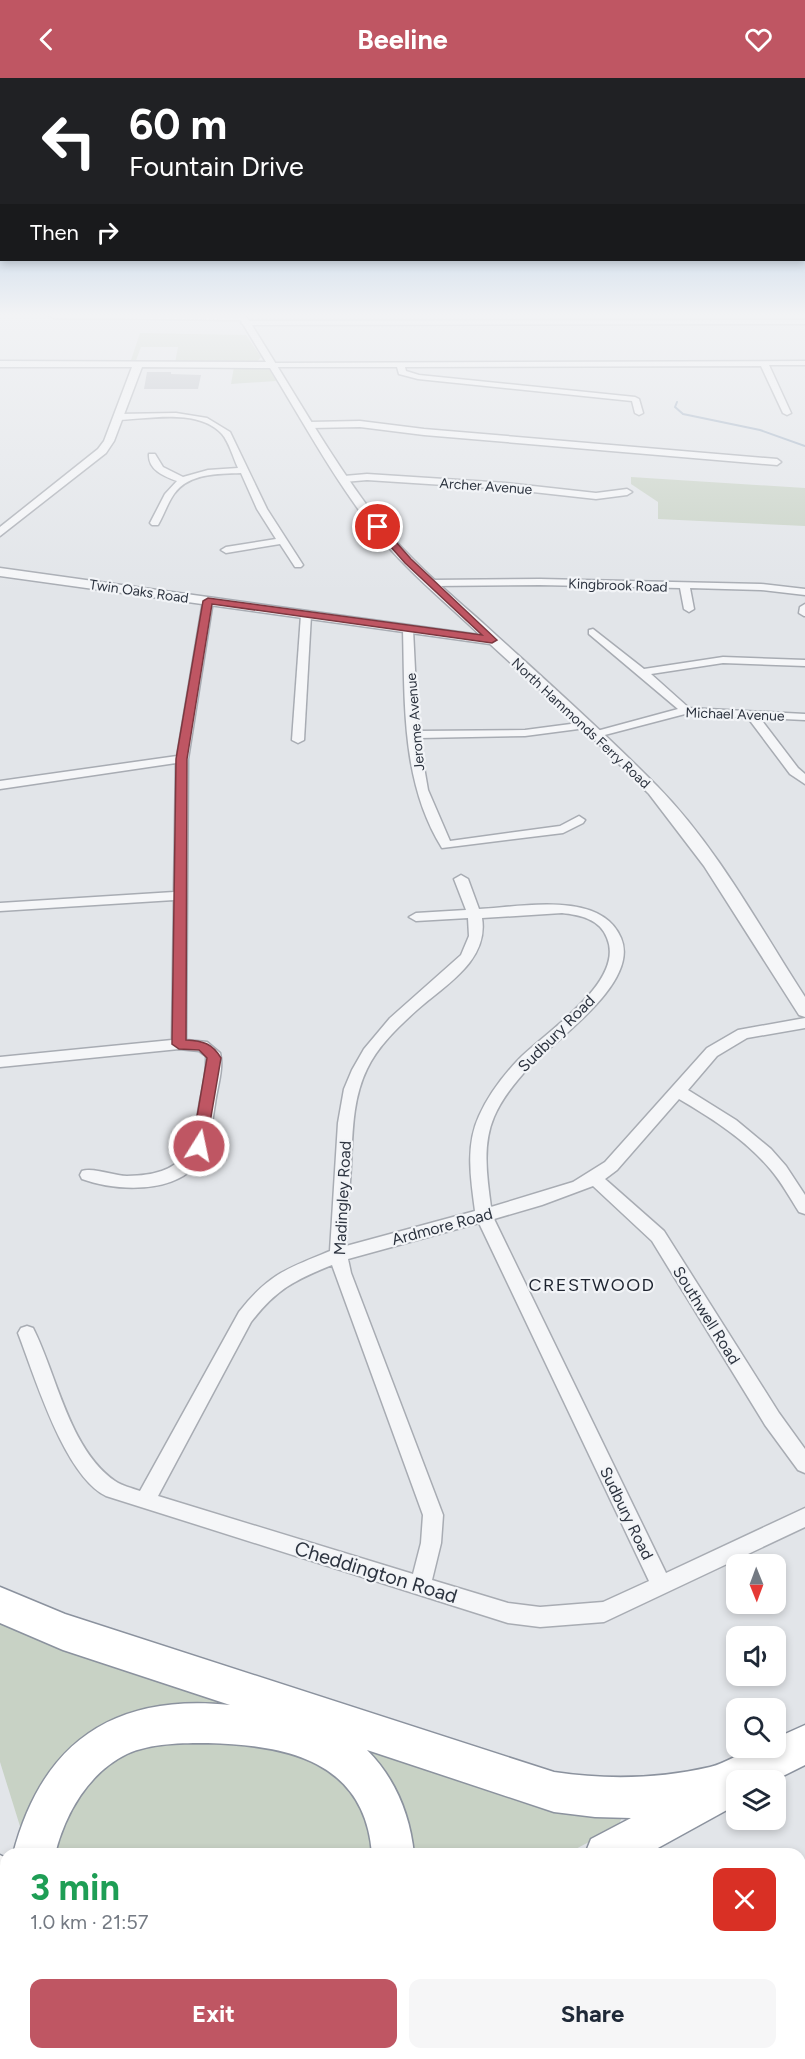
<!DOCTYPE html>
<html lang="en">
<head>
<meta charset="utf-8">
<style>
  :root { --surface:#fff; --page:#f6f6f7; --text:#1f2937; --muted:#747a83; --accent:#bf5663 }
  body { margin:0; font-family:Figtree,sans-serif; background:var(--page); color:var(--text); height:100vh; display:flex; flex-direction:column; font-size:22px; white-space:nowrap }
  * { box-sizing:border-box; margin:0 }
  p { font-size:20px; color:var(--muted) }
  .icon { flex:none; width:33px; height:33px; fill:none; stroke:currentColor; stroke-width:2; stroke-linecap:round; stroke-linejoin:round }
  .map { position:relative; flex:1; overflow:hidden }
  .panel { position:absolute; left:0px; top:1770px; width:806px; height:212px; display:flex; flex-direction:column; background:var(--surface); border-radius:18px 18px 0 0; box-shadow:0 3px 9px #0003 }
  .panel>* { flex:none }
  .top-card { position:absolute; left:0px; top:0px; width:806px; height:183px; box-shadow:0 3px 9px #0003; background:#202124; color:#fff; overflow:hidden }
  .needle { width:39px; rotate:179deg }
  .fabs { position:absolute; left:726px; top:1476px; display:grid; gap:12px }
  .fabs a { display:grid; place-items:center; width:60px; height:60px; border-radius:12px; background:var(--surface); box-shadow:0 3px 9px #0003; font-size:30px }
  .pin { position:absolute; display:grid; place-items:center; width:51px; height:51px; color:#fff; margin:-26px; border:3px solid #fff; border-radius:50%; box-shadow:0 2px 6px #0007 }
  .me { position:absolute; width:66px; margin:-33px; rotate:10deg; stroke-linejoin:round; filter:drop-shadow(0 0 4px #0008) }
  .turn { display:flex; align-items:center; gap:21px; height:126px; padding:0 30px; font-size:27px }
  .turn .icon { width:78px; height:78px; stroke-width:2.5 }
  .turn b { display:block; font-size:42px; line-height:51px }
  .then { display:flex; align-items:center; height:57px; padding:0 30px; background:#0003; gap:12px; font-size:22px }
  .round { display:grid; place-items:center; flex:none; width:63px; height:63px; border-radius:12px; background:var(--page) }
  .headline { display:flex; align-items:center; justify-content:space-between; height:102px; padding:0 30px }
  h1 { font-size:36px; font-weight:700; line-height:45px; color:#1e9e55 }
  .primary-button { display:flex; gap:12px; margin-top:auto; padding:12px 30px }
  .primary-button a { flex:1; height:69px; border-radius:12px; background:var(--accent); color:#fff; font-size:24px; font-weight:700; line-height:69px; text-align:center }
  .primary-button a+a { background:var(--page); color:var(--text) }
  header { display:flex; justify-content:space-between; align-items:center; height:78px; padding:0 30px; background:var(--accent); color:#fff; font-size:27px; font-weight:700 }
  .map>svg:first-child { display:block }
  .green { fill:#c8d2c5 }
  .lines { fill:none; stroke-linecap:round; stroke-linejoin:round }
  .stream { stroke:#a2b2c5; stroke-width:2 }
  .building { fill:#babec5 }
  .minor-casing { stroke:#a8acb3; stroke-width:3 }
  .tertiary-casing { stroke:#a8acb3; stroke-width:3 }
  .motorway-casing { stroke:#8b929e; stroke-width:3 }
  .minor { fill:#f5f6f8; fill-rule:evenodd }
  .tertiary { fill:#f5f6f8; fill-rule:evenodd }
  .motorway { fill:#fff; fill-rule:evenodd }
  .route { fill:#bf5663; stroke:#7c3840; stroke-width:1.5 }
  .labels { text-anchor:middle; stroke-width:4.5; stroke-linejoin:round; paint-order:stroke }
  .far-street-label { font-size:14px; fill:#2c333f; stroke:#f2f4f7 }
  .street-label { font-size:16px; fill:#2c333f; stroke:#f2f4f7 }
  .neighbourhood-label { font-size:18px; letter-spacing:1.5px; fill:#1e2430; stroke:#f2f4f7 }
  .near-street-label { font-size:20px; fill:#2c333f; stroke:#f2f4f7 }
</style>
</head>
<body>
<header><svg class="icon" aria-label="back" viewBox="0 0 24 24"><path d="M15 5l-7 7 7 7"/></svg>Beeline<svg class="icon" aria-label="heart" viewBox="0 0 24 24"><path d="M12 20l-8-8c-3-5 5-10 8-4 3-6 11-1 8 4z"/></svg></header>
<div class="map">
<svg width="805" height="1981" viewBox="0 0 805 1981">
  <rect width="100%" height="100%" fill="#e2e5e9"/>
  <g class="green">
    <path d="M 140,255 L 246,257 L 261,279 L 256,285 L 175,285 L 178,269 L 141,269 L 135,285 L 130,285 Z"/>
    <path d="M 234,289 L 269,290 L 276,303 L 231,306 Z"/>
    <path d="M 631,399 L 805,410 L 805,448 L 658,441 L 658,424 L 631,406 Z"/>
    <path d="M 0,1538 L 226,1620 L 224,1636 L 134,1642 L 24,1761 L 0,1684 Z"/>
    <path d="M 326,1649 L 622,1739 L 618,1749 L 566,1776 L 403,1776 Z"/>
    <path d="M 264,1661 L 352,1696 L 386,1776 L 44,1776 L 75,1705 L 139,1665 Z"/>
    <path d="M 90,1976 L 183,1976 L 173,1981 L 90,1981 Z"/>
    <path d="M 597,1976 L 673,1976 L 670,1981 L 588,1981 Z"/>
  </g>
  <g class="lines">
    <path class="stream" d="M 677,324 L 675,329 L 683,336 L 760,352 L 805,368"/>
  </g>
  <path class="building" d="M 147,294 L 171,294 L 171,296 L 201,297 L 198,311 L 144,311 Z"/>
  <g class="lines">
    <g class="minor-casing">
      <g id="minor">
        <path d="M 50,238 L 236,238 L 247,240 L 243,242 L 54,240 Z"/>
        <path d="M 805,242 L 805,246 L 245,247 L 241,245 L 245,243 Z"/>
        <path d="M 805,283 L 805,287 L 769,287 L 791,335 L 787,337 L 783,335 L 761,288 L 405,289 L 406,293 L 419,297 L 635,319 L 639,321 L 643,335 L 639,337 L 635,335 L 632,323 L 418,301 L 399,296 L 397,289 L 274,289 L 270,287 L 274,285 Z"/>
        <path d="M 176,335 L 207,340 L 230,354 L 267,431 L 303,487 L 301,489 L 295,489 L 280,466 L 226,475 L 221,472 L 226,469 L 276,461 L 257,431 L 241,395 C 217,396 189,395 174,416 C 167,426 164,437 158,447 L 152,447 L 150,445 L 165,416 L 177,403 C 164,398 148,392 149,376 L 155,376 L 163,389 L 183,399 L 208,392 L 238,390 C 233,379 229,364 222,356 C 198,330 149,341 118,342 L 114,339 L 118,336 Z"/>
        <path d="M 360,343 L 424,351 L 777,381 L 781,384 L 777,387 L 424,357 L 360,349 L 310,350 L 306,347 L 310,344 Z"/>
        <path d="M 367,396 L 506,405 L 596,415 L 627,411 L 632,414 L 627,417 L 596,421 L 506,411 L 367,402 L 344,404 L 340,401 L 344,398 Z"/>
        <path d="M 540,501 L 761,506 L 805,511 L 805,517 L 761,512 L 690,510 L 694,531 L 689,534 L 684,531 L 680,510 L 540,507 L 431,508 L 426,505 L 431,502 Z"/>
        <path d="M 208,520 L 213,523 L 188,681 L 186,962 L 207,964 L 220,975 C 224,990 217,1010 215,1026 C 212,1044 210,1067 199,1083 C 176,1117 115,1113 82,1101 L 80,1097 L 82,1093 C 93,1089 114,1098 127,1098 C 185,1097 192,1074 200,1023 C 203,1009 207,992 206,978 L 199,973 L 179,971 L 0,989 L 0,979 L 172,962 L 174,822 L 0,833 L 0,825 L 174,814 L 176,685 L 0,711 L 0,703 L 177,678 L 203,523 Z"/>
        <path d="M 805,526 L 805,538 L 804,538 L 799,535 L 800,529 Z"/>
        <path d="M 306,534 L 311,537 L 304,662 L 298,665 L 292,662 L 301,537 Z"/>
        <path d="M 408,548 L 413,551 L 418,653 L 525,652 L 586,644 L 592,647 L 586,650 L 525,658 L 419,660 L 428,712 L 450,763 L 560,748 L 579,738 L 585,742 L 583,745 L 563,755 L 442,770 C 401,704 405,625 403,551 Z"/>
        <path d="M 593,551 L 644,591 L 723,579 L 805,582 L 805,588 L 723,585 L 651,596 L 689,630 L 805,636 L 805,642 L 760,640 L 798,690 L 805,696 L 805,706 L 790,696 L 748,640 L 685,636 L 597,659 L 593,658 L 593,654 L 678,631 L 589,556 L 589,552 Z"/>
        <path d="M 461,797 L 468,801 L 479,831 C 521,829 601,812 621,860 C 640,904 558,960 531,987 C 517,1002 502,1020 494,1039 C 482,1067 487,1099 491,1129 L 573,1104 L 605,1084 L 707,970 L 738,952 L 805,940 L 805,950 L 747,960 L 717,978 L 688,1012 L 736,1042 L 771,1071 L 786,1088 L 805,1117 L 805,1136 L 799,1134 C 790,1120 782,1105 771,1092 C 746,1062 713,1041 679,1021 L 617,1092 L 605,1101 L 664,1153 L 779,1335 L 805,1371 L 805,1395 L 798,1392 L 765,1347 L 652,1163 L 593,1108 L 542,1127 L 494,1141 L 666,1495 L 805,1430 L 805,1449 L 604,1544 L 540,1549 L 508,1545 L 106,1418 C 64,1397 35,1299 18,1255 L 21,1250 L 27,1248 L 33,1250 C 57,1297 69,1371 115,1403 C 122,1408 132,1410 140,1413 L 239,1234 C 269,1196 286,1191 330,1173 L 338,1045 L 344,1011 L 352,992 L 364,971 L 390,940 L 461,877 L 469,858 L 468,840 L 416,843 L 409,839 L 416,835 L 466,832 L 454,801 ZM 562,835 C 580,837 600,841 607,860 C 626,904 544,955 518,982 C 502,999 488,1018 479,1038 C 465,1068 471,1102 475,1133 L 346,1168 C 345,1146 348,1125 350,1104 C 353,1066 350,1026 367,991 C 378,968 398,949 417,932 C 445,907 489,883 482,840 ZM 479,1145 L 649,1503 L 603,1524 L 540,1529 L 508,1525 L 432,1502 L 441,1465 L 443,1437 L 351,1195 L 348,1181 ZM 332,1187 L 423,1437 L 421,1465 L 413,1496 L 158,1418 L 251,1244 C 277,1211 293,1203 332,1187 Z"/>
      </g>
    </g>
    <g class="tertiary-casing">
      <path id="tertiary" d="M 238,238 L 246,238 C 289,305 331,382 381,446 C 411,483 449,515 485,547 C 543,600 602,652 657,708 C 717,769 759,848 805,919 L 805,939 L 799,937 L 704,788 L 649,716 L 592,659 L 490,566 L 0,498 L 0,490 L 480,557 C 444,523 404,490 373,451 C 334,401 303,344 270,290 L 142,289 L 114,363 L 106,375 L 0,458 L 0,449 L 98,371 L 104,363 L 132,289 L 0,289 L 0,283 L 266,284 Z"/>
    </g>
    <g class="motorway-casing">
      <g id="motorway">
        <path d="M 0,1509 L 65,1536 L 554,1694 C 607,1702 658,1701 710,1689 C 727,1685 742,1673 757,1670 C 762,1668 770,1670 776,1670 L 776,1660 L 805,1647 L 805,1687 L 775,1702 L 736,1702 L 736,1727 L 647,1776 L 585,1776 L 591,1761 L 631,1740 L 595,1739 L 554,1734 L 367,1672 C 395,1700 410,1737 414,1776 L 372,1776 C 365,1683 287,1667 208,1665 C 182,1665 151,1665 127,1676 C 88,1695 65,1736 55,1776 L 13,1776 C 42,1664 114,1615 230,1627 L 63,1572 L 0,1545 Z"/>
        <path d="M 0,1777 L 6,1780 L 6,1841 L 0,1839 Z"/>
        <path d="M 805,1796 L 805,1863 L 800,1865 L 800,1798 Z"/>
        <path d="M 26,1976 L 71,1976 L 73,1981 L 27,1981 Z"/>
        <path d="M 193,1976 L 246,1976 L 243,1981 L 190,1981 Z"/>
        <path d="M 494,1976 L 547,1976 L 544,1981 L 491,1981 Z"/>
        <path d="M 659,1976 L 705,1976 L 702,1981 L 656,1981 Z"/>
      </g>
    </g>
    <use href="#minor" class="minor"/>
    <use href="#tertiary" class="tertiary"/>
    <use href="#motorway" class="motorway"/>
  </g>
  <linearGradient id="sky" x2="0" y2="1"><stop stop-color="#8cb3da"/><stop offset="0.46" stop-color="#f2f3f5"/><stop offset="1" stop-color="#f2f3f5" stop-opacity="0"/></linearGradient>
  <rect width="805" height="515" fill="url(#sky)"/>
  <path class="route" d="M 375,447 L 381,447 L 411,481 L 497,562 L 492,565 L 212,526 L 187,681 L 186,962 C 203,963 212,965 221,980 L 206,1068 L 199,1073 L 192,1068 L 207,980 L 199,972 L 179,971 L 172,966 L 176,681 L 203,523 L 208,520 L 482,557 L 405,485 L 375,451 Z"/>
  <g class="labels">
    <g class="far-street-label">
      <text transform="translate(486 408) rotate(4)" y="5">Archer Avenue</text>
      <text transform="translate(618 507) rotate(2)" y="5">Kingbrook Road</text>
      <text transform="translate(139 513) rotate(8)" y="5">Twin Oaks Road</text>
      <text transform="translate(735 636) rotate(2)" y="5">Michael Avenue</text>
      <text transform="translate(415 644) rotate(-95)" y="5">Jerome Avenue</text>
      <text transform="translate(581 645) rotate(43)" y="5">North Hammonds Ferry Road</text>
    </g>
    <g class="street-label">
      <text transform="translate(556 955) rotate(-45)" y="6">Sudbury Road</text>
      <text transform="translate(342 1120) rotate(-87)" y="6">Madingley Road</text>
      <text transform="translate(442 1148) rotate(-15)" y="6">Ardmore Road</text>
      <text transform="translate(707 1237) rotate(58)" y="6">Southwell Road</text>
      <text transform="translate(627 1435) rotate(64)" y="6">Sudbury Road</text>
    </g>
    <g class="neighbourhood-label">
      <text x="592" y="1213">CRESTWOOD</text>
    </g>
    <g class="near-street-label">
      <text transform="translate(376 1494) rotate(17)" y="7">Cheddington Road</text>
    </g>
  </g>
</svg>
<div class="fabs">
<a><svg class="needle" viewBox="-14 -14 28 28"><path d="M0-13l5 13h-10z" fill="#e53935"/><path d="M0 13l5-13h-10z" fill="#747a83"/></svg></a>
<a><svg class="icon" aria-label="sound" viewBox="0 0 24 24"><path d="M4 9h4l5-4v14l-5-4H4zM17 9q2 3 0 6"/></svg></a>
<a><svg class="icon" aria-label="search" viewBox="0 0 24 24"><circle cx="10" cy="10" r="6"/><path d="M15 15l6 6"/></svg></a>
<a><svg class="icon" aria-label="layers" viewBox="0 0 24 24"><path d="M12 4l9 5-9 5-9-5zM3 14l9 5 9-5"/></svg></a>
</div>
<div class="pin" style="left:378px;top:449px;background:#d93025"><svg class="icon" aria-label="arrive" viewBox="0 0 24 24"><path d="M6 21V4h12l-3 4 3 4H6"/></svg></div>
<svg class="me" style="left:199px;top:1068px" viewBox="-20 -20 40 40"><circle r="17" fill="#bf5663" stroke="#fff" stroke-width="3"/><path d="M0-11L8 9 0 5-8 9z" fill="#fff"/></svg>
<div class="top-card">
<div class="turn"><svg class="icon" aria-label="left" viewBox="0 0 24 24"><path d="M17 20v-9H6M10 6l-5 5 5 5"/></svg><div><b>60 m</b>Fountain Drive</div></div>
<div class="then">Then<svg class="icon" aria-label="right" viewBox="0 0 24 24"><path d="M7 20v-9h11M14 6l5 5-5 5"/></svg></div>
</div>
<section class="panel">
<div class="headline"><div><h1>3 min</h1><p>1.0 km · 21:57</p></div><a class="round" style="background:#d93025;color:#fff"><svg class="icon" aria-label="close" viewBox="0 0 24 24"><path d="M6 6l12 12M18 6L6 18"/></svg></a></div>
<div class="primary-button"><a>Exit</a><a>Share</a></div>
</section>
</div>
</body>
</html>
